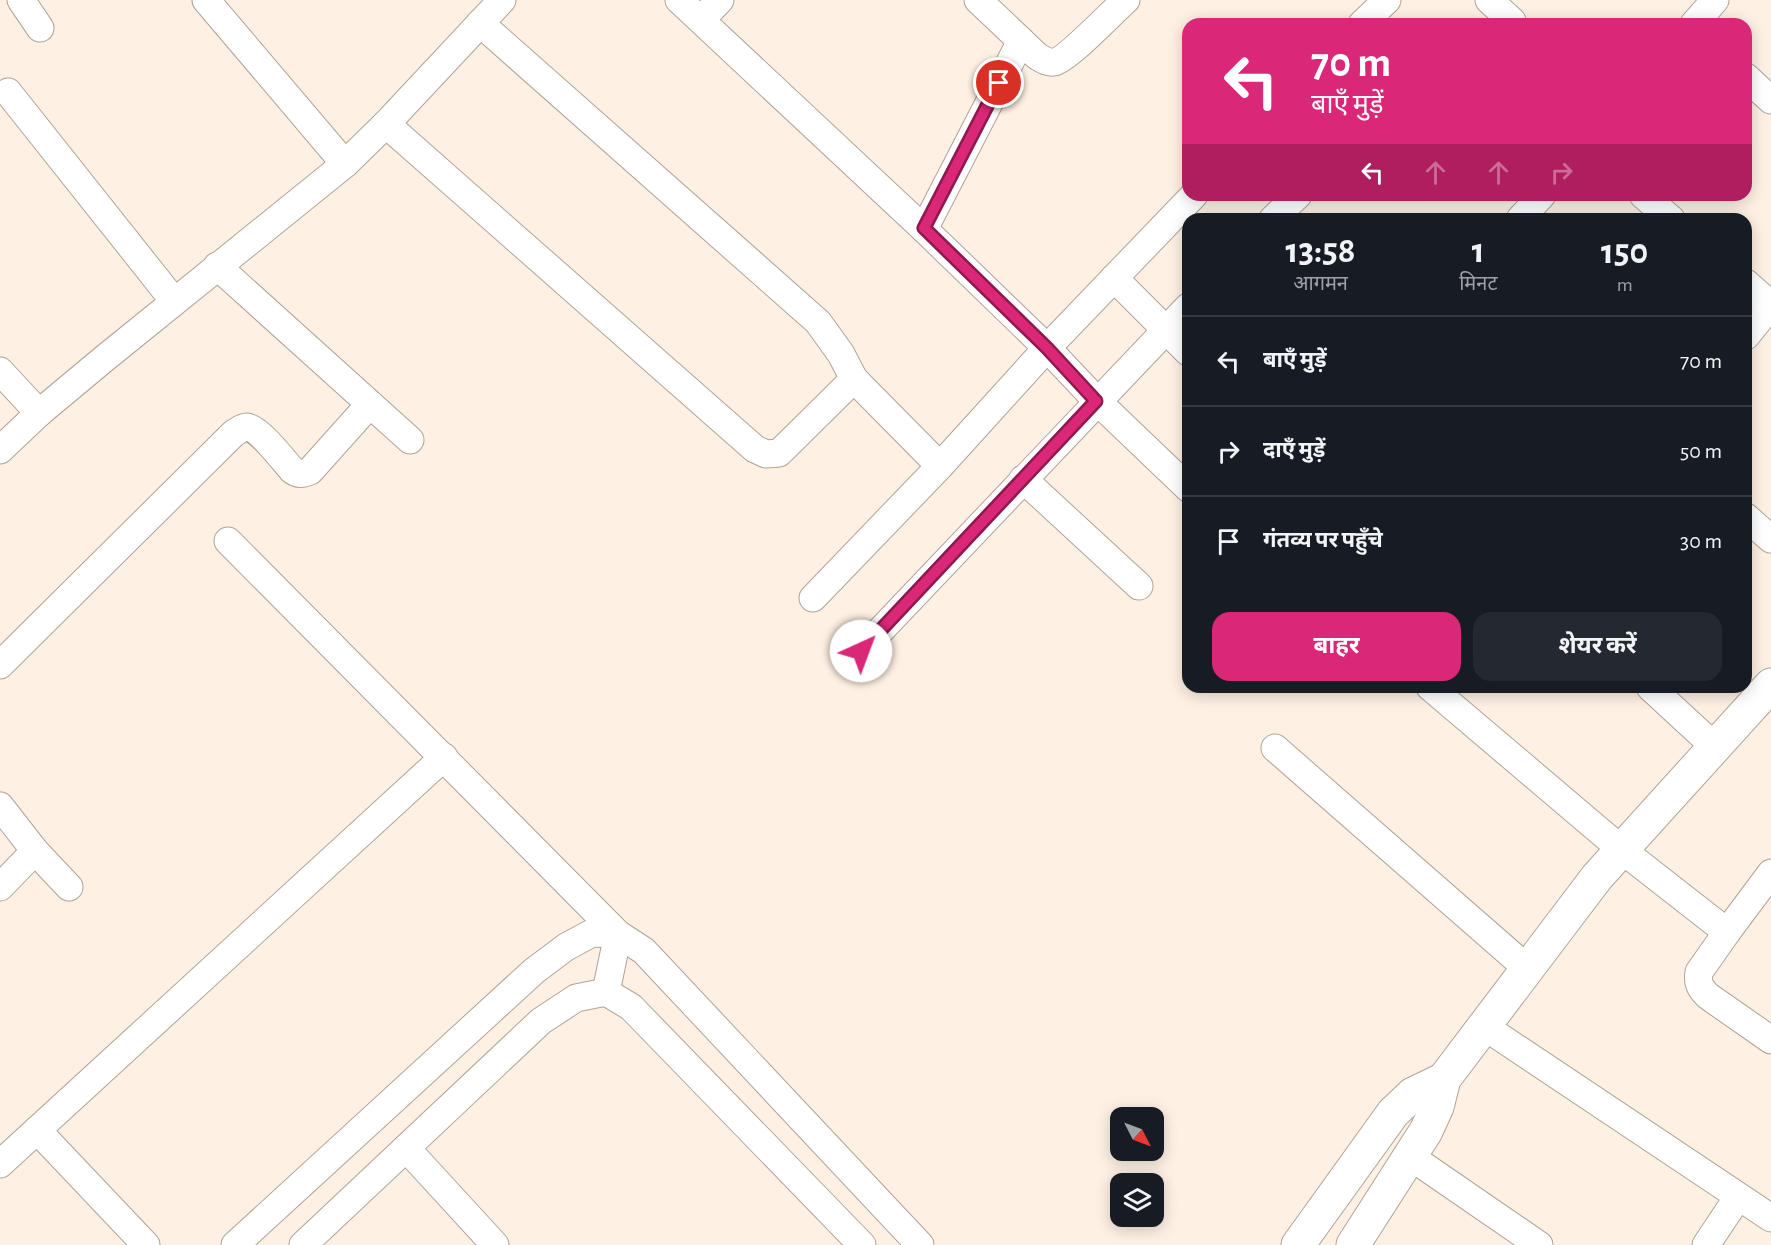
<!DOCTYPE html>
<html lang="hi">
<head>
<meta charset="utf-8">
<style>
  :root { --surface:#171b24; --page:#242831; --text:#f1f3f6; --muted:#9ea1a6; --line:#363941; --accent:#db2777 }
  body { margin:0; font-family:"Alegreya Sans","Noto Sans Devanagari",sans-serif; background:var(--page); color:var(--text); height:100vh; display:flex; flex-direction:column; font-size:22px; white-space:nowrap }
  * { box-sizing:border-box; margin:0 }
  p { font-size:20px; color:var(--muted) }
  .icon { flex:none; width:33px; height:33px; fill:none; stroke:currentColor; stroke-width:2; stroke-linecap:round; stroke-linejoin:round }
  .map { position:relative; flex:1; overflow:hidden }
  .panel { position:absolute; left:1182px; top:213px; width:570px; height:480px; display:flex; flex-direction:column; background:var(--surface); border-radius:18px; box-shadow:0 3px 15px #0003 }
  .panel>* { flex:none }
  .top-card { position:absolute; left:1182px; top:18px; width:570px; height:183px; border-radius:18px; box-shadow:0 3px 15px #0003; background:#db2777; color:#fff; overflow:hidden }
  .needle { width:39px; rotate:132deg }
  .buttons { position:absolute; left:1110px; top:1107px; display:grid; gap:12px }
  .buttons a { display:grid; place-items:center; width:54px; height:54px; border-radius:12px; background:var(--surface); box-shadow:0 3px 15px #0003; font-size:30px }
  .pin { position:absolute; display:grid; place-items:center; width:51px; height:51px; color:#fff; margin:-26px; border:3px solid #fff; border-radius:50%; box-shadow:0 2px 6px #0007 }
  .me { position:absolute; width:66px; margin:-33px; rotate:43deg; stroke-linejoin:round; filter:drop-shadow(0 0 4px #0008) }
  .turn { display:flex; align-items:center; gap:21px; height:126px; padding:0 30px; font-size:27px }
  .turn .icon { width:78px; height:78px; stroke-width:2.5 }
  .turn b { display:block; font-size:42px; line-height:51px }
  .lanes { display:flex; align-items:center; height:57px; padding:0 30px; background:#0003; justify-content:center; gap:30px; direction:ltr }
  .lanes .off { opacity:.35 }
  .eta { display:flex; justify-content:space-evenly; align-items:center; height:102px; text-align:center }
  .eta b { font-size:36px; font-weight:700; line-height:42px }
  .action { display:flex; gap:12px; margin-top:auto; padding:12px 30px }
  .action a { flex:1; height:69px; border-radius:18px; background:var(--accent); color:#fff; font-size:24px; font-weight:700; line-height:69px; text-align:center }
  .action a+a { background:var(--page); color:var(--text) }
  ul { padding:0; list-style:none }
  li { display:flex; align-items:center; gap:18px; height:90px; padding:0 30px; border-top:2px solid var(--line) }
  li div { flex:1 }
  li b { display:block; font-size:22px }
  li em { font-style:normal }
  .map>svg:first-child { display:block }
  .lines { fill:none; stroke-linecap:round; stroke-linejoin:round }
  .minor-casing { stroke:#afa397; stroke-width:29 }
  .tertiary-casing { stroke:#afa397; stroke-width:35 }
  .minor { stroke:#fff; stroke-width:27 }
  .tertiary { stroke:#fff; stroke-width:33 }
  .route-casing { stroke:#8e194d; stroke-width:15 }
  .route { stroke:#db2777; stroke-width:10 }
</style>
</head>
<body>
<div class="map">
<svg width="1771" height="1245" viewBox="0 0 1771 1245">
  <rect width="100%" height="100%" fill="#fef0e3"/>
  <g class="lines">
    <g class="minor-casing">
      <g id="minor">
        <path d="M 21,0 L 40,28"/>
        <path d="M 206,0 L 345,164"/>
        <path d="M 679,0 L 924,229 L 1047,348 L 1097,401 L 1188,488"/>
        <path d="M 978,0 L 1037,56 C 1042,59 1047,63 1054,62 C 1067,60 1113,11 1126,0"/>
        <path d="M 1489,0 L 1512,21 L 1513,24"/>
        <path d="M 701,20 L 720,0"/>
        <path d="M 480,23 L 818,322 L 841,354 L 854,379 L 940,466"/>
        <path d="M 1362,24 L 1387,0"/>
        <path d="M 1694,24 L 1715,0"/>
        <path d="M 1746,77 L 1771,100"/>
        <path d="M 8,92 L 174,301"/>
        <path d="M 386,124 L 755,449 L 766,454 L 779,453 L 854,379"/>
        <path d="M 1643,195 L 1671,219"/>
        <path d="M 1273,219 L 1298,195"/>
        <path d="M 1520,219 L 1542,195"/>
        <path d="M 924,229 L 1021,41"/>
        <path d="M 217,266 L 410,440"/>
        <path d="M 1114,278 L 1188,352"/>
        <path d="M 1746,283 L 1771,305"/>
        <path d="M 1746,336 L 1771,305"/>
        <path d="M 0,371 L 39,413"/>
        <path d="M 0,450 L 39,413 L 105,358 L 345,164 L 386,124 L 502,0"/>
        <path d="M 1023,479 L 1139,586"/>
        <path d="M 1746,517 L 1771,539"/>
        <path d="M 228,541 L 618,934 L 606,992"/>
        <path d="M 813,598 L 940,466 L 1047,348 L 1194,195"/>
        <path d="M 861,651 L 1188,307"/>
        <path d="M 0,665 L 234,433 C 238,431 242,427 247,427 C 259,428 284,461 292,470 C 298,475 303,474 310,471 L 370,404"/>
        <path d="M 1430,687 L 1622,850 L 1727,932 L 1699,972 C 1697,983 1700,988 1708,996 L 1771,1040"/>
        <path d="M 1650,687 L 1715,747"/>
        <path d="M 1275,748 L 1529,970"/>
        <path d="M 0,806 L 35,851 L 69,887"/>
        <path d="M 0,887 L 35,851"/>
        <path d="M 1727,932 L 1771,873"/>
        <path d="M 1485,1027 L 1771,1218"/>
        <path d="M 37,1130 L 146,1245"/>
        <path d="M 406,1148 L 495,1245"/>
        <path d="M 1411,1157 L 1539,1245"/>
        <path d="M 0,1164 L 444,757"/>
        <path d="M 235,1245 L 534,971 L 566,947 L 592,933 L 618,934 L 644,951 L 920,1245"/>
        <path d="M 303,1245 L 541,1021 L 576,998 L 606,992 L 631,1007 L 862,1245"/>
        <path d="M 1706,1245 L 1738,1197"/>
      </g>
    </g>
    <g class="tertiary-casing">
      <g id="tertiary">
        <path d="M 1298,1245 L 1393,1113 L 1413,1094 L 1444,1079"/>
        <path d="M 1353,1245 L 1426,1131 L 1437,1107 L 1444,1079 L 1597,877 L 1771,685"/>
      </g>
    </g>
    <use href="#minor" class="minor"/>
    <use href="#tertiary" class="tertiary"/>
  </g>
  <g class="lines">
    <g class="route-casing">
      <path id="route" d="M 861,651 L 1096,401 L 1047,348 L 924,228 L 999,83"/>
    </g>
    <use href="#route" class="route"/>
  </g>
</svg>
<div class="buttons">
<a><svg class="needle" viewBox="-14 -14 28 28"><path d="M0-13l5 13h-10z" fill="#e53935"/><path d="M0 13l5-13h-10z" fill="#9ea1a6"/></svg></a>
<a><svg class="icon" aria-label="layers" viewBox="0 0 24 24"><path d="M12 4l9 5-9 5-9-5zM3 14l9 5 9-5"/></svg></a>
</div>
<div class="pin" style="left:999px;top:83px;background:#d93025"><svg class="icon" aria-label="arrive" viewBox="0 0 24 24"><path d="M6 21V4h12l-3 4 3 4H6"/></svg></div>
<svg class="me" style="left:861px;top:651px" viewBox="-20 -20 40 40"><circle r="19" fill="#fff"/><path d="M0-13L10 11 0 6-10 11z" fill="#db2777"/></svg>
<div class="top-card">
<div class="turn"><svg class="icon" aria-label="left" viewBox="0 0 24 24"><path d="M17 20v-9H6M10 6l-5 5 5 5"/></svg><div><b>70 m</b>बाएँ मुड़ें</div></div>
<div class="lanes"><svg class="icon" aria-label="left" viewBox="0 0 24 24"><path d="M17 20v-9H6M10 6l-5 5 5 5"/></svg><svg class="icon off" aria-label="ahead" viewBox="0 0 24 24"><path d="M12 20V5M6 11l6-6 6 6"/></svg><svg class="icon off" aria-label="ahead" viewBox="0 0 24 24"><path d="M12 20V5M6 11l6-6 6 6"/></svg><svg class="icon off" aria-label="right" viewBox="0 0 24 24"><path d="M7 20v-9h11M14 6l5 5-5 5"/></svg></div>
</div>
<section class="panel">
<div class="eta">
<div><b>13:58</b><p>आगमन</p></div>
<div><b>1</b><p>मिनट</p></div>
<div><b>150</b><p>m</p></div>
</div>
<ul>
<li><svg class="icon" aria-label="left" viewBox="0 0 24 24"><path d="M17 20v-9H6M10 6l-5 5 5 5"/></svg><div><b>बाएँ मुड़ें</b></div><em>70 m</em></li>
<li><svg class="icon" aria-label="right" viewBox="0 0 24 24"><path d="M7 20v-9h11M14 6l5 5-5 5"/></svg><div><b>दाएँ मुड़ें</b></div><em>50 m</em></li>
<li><svg class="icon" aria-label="arrive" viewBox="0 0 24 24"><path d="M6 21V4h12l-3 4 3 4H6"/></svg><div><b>गंतव्य पर पहुँचे</b></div><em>30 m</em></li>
</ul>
<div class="action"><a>बाहर</a><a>शेयर करें</a></div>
</section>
</div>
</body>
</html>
